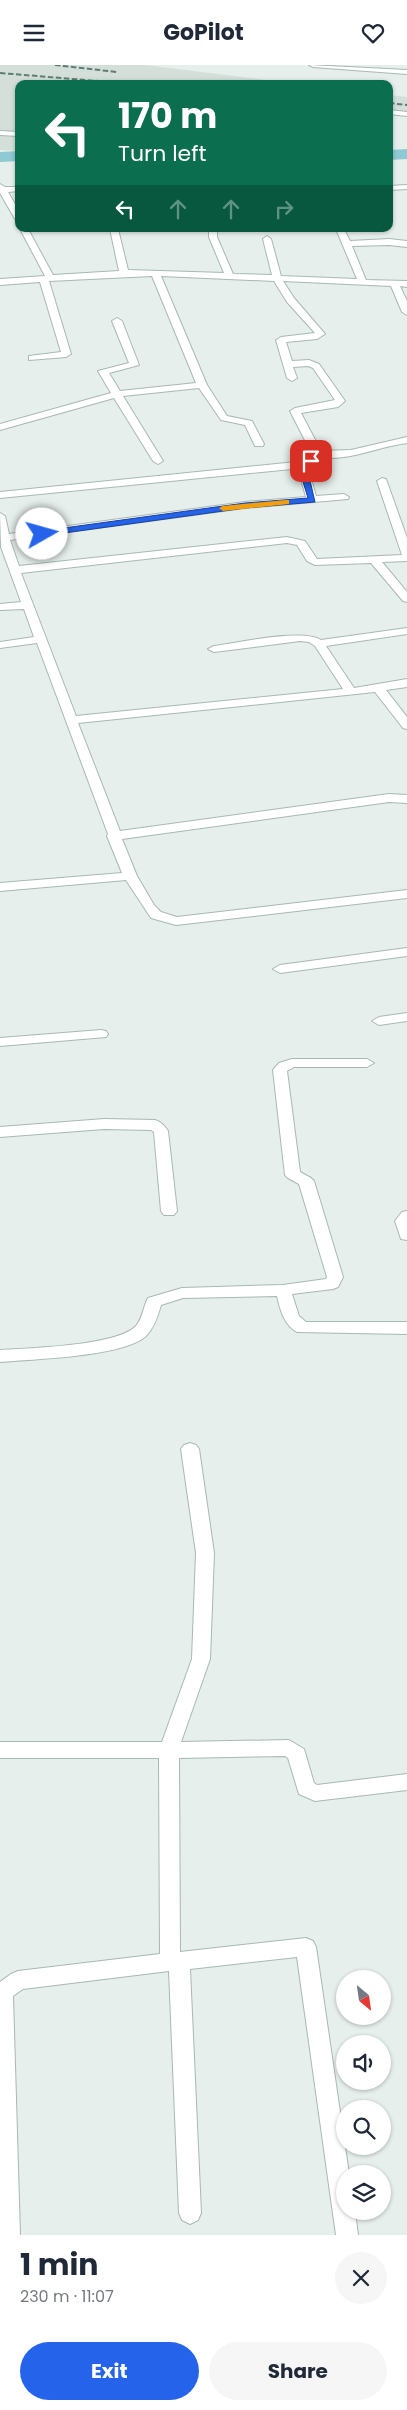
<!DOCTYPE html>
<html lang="en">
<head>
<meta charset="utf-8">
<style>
  :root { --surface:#fff; --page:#f6f6f7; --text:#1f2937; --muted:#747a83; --accent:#2563eb }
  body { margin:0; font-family:Poppins,sans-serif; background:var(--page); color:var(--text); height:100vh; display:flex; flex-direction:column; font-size:19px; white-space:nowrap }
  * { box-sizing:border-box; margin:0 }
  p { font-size:16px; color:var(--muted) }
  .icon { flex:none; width:28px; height:28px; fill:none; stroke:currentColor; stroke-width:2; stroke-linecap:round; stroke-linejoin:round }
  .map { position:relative; height:2170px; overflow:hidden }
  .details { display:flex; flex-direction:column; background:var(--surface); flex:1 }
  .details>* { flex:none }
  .banner { position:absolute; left:15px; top:15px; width:378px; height:152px; border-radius:10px; box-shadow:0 1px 4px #0004; background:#0b6e4f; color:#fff; overflow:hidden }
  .needle { width:32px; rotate:151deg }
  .controls { position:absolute; left:336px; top:1905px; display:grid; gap:10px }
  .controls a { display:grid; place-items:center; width:55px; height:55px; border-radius:50%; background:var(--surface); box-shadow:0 1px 4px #0004; font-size:25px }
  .pin { position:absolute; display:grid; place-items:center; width:42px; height:42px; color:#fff; margin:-21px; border-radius:10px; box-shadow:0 2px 8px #0006 }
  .me { position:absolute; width:55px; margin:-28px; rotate:83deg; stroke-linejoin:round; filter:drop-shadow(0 0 4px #0008) }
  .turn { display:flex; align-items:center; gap:18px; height:105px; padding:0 20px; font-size:22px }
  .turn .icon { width:65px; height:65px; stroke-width:2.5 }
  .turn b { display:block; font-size:35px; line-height:42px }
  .lanes { display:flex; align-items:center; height:48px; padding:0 20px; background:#0003; justify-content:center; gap:25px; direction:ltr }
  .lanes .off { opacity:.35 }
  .round { display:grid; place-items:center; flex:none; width:52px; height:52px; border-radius:26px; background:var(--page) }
  .overview { display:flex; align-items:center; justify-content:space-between; height:85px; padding:0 20px }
  h1 { font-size:30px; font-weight:700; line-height:38px }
  .button { display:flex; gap:10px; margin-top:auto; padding:10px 20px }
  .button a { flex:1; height:58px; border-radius:30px; background:var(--accent); color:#fff; font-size:20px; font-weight:700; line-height:58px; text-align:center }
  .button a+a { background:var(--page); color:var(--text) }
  header { display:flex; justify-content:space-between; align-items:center; height:65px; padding:0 20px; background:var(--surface); font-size:22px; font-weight:700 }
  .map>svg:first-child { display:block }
  .built { fill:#d4dfda }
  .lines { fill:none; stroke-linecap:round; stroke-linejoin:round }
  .river { fill:#8ec9d4; fill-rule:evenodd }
  .minor-casing { stroke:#a8b8b2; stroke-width:2 }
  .minor { fill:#fff; fill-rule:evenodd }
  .rail { stroke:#5f7d75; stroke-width:2; stroke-dasharray:5.5 2.5; stroke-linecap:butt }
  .route { fill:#2563eb; stroke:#184099 }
  .slow { fill:#f59e0b }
</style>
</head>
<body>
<header><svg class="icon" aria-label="menu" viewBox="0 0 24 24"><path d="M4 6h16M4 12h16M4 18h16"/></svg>GoPilot<svg class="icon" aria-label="heart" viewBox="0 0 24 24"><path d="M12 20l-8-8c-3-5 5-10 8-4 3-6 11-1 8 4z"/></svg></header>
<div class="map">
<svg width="407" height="2170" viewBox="0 0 407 2170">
  <rect width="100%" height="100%" fill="#e6efeb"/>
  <g class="built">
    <path d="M 0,0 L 145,0 L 298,19 L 19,19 L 19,86 L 0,85 Z"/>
    <path d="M 389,30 L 407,32 L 407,46 L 389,45 Z"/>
  </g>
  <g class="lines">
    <g class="river">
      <path d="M 407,84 L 407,94 L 389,95 L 389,85 Z"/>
      <path d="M 19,86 L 19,96 L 0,97 L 0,87 Z"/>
    </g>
    <g class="minor-casing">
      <g id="minor">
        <path d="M 309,0 L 407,5 L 407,9 L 313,2 Z"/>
        <path d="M 389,45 L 407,47 L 407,51 L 389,49 Z"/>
        <path d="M 0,66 L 19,67 L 19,71 L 0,70 Z"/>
        <path d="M 0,119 L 5,122 L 19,122 L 19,126 L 8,127 L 19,146 L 19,156 L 15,154 L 0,128 Z"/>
        <path d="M 407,120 L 407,124 L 389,125 L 389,121 Z"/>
        <path d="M 20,164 L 28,164 L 53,210 L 119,206 L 110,164 L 118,164 L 128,205 L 224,208 L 209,172 L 209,164 L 217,164 L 217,172 L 233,209 L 272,210 L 263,174 L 267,171 L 271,174 L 281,211 L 357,214 L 336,164 L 344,164 L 350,176 L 389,174 L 407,176 L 407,182 L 389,180 L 352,181 L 366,215 L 407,216 L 407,222 L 400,221 L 407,236 L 407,250 L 402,247 L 391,221 L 283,216 L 294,233 L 325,269 L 317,274 L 286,277 L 292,296 L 309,295 L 319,299 L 345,336 L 338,342 L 301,348 L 321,386 L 351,385 L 407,372 L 407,378 C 376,382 348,397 317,392 L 318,394 L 309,407 L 316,431 L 344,429 L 349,432 L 348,434 L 245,443 L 10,475 L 19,501 L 287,472 L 305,476 L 317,494 L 402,490 L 377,416 L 382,413 L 386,414 L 407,473 L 407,496 L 382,497 L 407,527 L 407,537 L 403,536 L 371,498 L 315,500 L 307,496 L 297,480 L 287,478 L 21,508 L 76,651 L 343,624 L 315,581 L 309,577 L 300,576 L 214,587 L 208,584 L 214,581 C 237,578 304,563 321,575 L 407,563 L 407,569 L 326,581 L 354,623 L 407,614 L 407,622 L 386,625 L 407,652 L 407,664 L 403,663 L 375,627 L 78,658 L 120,766 L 389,729 L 407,730 L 407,738 L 389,737 L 122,774 L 137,811 L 154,840 L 161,847 L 177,852 L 407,825 L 407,833 L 176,860 L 151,853 L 126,815 L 0,826 L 0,818 L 122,808 L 107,771 L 108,769 L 37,578 L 0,583 L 0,577 L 34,572 L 24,544 L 0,545 L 0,539 L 21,537 L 1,482 L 0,448 L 5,451 L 9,469 L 245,437 L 306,432 L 299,407 L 302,403 L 0,433 L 0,427 L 306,396 L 309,392 L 313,391 L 290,346 L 295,343 L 335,335 L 313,303 L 308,301 L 293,302 L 297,313 L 292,316 L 287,313 L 276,275 L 281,272 L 315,268 L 287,237 L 274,216 L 161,211 L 207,320 L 227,351 L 252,356 L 264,379 L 263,381 L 255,381 L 245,360 L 221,355 L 199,323 L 123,331 L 163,396 L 158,399 L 153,396 L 114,333 L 0,365 L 0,359 L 111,328 L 98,306 L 129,298 L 112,256 L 117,253 L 122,256 L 139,300 L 109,308 L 120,326 L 196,318 L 152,211 L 49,216 L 71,289 L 66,292 L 29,295 L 29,291 L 61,287 L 40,217 L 0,220 L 0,214 L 45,211 Z"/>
        <path d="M 407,883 L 407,891 L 280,908 L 273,904 L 280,900 Z"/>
        <path d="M 407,948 L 407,956 L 379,960 L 372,956 L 379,952 Z"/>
        <path d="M 101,965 L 106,966 L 108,969 L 106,972 L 0,981 L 0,973 Z"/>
        <path d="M 292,994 L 367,994 L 374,998 L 367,1002 L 294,1002 L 287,1006 L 300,1107 L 311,1113 L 314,1116 L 343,1212 L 338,1222 L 333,1224 L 292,1229 L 299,1251 L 306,1257 L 407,1257 L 407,1269 L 297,1267 C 284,1260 280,1244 277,1231 L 183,1233 L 161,1240 C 158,1251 154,1263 146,1271 C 123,1292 33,1294 0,1297 L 0,1285 C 29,1283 117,1281 136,1261 C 143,1253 143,1242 148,1233 L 182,1223 L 283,1220 L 326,1214 L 327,1212 L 299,1119 L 288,1113 L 285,1110 L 273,1005 L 279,998 Z"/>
        <path d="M 104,1054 L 155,1055 C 161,1057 165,1061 168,1066 L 177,1146 L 174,1150 L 164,1150 L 161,1146 L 154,1067 L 151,1065 L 104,1064 L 0,1072 L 0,1062 Z"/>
        <path d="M 407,1146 L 407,1175 L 401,1174 L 395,1156 L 402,1147 Z"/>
        <path d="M 190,1378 L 196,1380 L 199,1384 L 214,1488 L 210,1594 L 181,1677 L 289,1675 L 304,1684 L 314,1718 L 317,1720 L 407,1709 L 407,1725 L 315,1736 L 299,1729 L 288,1693 L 285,1691 L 179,1693 L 180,1887 L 306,1873 L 313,1876 L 316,1882 L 349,2109 L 345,2109 L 345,2146 L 355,2146 L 358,2170 L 336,2170 L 297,1892 L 190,1904 L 201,2148 L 198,2155 L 190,2159 L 182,2155 L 179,2148 L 169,1906 L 23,1924 L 13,1931 L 20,2170 L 0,2170 L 0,1917 L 11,1909 L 18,1906 L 160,1889 L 159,1693 L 0,1693 L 0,1677 L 162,1677 L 192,1594 L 196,1488 L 181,1384 L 184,1380 Z"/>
      </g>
    </g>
    <use href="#minor" class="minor"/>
    <g class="rail">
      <path d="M 55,0 L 117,7"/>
      <path d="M 0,8 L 134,19"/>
      <path d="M 389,38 L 407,40"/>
    </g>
  </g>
  <path class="route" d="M 309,394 L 315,396 L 308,407 L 315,437 L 245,443 L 42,471 L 37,469 L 42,466 L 245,438 L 308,433 L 300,407 Z"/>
  <path class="slow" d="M 286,435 L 289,435 L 289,439 L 223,446 L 219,443 L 223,441 Z"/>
</svg>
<div class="controls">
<a><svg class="needle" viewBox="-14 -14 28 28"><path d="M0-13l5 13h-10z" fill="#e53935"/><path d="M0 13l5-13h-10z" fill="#747a83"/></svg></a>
<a><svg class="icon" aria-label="sound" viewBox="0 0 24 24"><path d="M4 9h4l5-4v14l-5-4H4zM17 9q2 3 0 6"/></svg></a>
<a><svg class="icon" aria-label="search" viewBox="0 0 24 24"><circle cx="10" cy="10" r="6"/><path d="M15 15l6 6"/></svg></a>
<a><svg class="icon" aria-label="layers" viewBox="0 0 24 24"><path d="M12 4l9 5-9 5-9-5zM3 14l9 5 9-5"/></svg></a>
</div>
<div class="pin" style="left:311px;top:396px;background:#d93025"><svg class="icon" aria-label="arrive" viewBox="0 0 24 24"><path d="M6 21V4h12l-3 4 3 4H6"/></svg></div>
<svg class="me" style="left:42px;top:469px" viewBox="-20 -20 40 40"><circle r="19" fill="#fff"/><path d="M0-13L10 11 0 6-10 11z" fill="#2563eb"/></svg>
<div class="banner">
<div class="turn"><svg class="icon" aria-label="left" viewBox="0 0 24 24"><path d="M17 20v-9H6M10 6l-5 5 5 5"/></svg><div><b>170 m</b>Turn left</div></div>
<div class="lanes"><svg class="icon" aria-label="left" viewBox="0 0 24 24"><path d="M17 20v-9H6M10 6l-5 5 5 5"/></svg><svg class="icon off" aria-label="ahead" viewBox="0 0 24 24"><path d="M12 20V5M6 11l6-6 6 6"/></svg><svg class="icon off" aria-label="ahead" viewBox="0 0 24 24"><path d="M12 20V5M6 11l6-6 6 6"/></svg><svg class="icon off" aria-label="right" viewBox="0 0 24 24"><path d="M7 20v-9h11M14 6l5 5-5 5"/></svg></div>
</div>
</div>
<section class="details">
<div class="overview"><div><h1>1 min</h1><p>230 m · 11:07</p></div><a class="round"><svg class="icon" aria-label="close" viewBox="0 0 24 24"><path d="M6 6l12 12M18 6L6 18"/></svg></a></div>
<div class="button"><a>Exit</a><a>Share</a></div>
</section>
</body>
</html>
